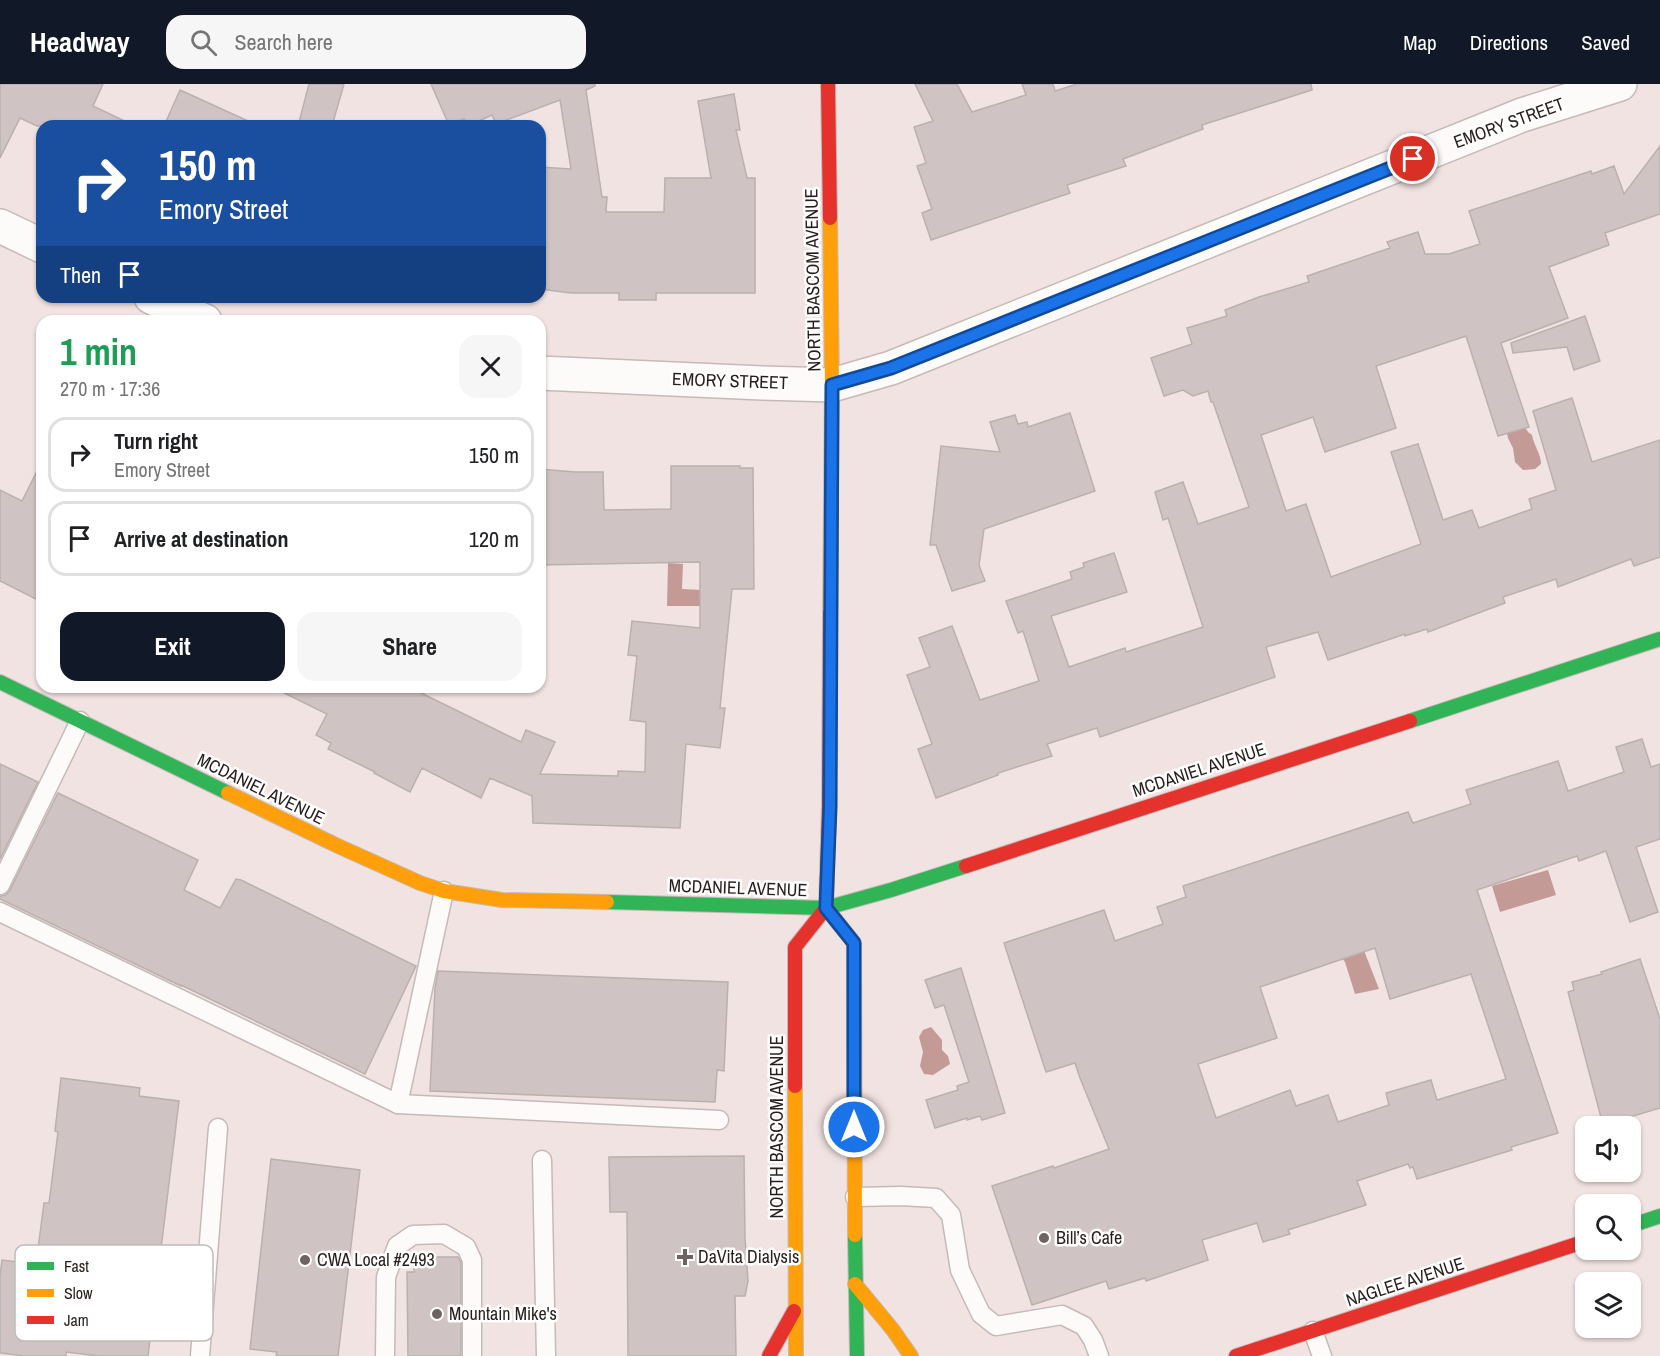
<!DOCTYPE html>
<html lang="en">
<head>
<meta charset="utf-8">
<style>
  :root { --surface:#fff; --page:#f6f6f6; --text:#202124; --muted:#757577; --line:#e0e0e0; --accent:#111827 }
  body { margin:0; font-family:"Archivo Narrow",sans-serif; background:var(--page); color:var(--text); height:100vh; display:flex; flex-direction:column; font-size:22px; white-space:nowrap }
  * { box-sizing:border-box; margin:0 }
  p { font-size:20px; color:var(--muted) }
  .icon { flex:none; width:33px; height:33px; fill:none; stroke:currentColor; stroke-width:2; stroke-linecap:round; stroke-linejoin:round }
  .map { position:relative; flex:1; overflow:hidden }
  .sheet { position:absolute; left:36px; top:231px; width:510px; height:378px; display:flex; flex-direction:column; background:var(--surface); border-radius:18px; box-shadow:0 2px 4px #0004 }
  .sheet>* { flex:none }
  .guide { position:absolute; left:36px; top:36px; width:510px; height:183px; border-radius:18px; box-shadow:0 2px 4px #0004; background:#1a4fa0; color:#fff; overflow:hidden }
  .buttons { position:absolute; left:1575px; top:1032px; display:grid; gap:12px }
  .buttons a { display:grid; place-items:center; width:66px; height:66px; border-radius:12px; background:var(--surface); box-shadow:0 2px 4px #0004; font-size:30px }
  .pin { position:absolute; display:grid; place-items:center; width:51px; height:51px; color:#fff; margin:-26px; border:3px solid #fff; border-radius:50%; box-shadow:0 2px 6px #0007 }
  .me { position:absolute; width:66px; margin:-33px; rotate:0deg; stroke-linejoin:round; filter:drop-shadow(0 0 4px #0008) }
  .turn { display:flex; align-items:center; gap:21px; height:126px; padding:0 24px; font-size:27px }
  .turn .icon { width:78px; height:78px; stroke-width:2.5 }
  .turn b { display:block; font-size:42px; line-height:51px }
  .then { display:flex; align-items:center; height:57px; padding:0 24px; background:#0003; gap:12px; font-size:22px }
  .round { display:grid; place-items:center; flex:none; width:63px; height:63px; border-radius:18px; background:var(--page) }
  .headline { display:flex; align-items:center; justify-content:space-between; height:102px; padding:0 24px }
  h1 { font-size:36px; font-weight:700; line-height:45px; color:#1e9e55 }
  .cta { display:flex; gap:12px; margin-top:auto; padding:12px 24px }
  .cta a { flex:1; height:69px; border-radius:18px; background:var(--accent); color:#fff; font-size:24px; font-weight:700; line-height:69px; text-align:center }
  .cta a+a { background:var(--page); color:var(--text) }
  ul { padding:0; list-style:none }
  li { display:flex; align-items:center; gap:18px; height:75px; margin:0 12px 9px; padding:0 12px; border:3px solid var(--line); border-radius:18px }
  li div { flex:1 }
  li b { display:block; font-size:22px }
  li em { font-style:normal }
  header { display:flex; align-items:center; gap:36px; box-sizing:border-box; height:84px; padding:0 30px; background:var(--accent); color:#fff }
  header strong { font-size:28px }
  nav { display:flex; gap:33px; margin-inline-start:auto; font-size:21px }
  .search { width:420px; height:54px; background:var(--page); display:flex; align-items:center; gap:15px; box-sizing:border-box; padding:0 21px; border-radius:18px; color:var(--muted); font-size:22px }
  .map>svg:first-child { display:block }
  .water { fill:#c39a96 }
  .building { fill:#cfc4c3; stroke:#bbb0ae; stroke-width:1.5; fill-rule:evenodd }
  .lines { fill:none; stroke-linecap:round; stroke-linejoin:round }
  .lane-casing { stroke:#c5bab9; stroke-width:21 }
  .street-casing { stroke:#c5bab9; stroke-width:36 }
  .fast-casing { stroke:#c5bab9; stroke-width:16 }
  .slow-casing { stroke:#c5bab9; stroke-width:16 }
  .jam-casing { stroke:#c5bab9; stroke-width:16 }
  .lane { stroke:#fdfbfa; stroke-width:18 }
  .street { stroke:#fdfbfa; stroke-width:33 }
  .fast { stroke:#30b455; stroke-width:14 }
  .slow { stroke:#ff9f0a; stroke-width:14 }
  .jam { stroke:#e5322d; stroke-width:14 }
  .route-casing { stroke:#114b97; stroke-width:15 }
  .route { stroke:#1a73e8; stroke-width:10 }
  .poi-dot { fill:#6e6362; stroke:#fff; stroke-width:2 }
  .labels { text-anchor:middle; stroke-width:5; stroke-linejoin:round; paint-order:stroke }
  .street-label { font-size:18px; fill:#271e1d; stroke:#fff }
  .poi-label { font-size:18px; fill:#271e1d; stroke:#fff; text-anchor:start }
  .key { fill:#fff; stroke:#bebcbb; stroke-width:1.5 }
  .key-label { font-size:16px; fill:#271e1d }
</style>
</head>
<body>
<header>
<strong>Headway</strong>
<div class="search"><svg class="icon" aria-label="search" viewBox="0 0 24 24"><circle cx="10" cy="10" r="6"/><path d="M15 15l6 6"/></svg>Search here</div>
<nav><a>Map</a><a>Directions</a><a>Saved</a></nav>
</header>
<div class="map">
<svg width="1660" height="1272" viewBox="0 0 1660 1272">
  <rect width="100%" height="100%" fill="#f1e3e1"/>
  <g class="water">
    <path d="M 1504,337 L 1525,343 L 1528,348 L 1532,351 C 1534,362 1541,370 1541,380 L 1535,385 L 1523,386 L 1515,378 L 1513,364 L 1508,354 Z"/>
    <path d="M 668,479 L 683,480 L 682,505 L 702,506 L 702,522 L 667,522 Z"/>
    <path d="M 1548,786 L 1556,811 L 1500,828 L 1492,802 Z"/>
    <path d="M 1363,864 L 1379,905 L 1355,910 L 1345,878 L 1338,869 Z"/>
    <path d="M 931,943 L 942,956 L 942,966 L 948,972 L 950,980 L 933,991 L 924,990 L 920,982 L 923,968 L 919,953 L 923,946 Z"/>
  </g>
  <g class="building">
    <path d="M 0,0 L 103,0 L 93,22 L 135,42 L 37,42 L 20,34 L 0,74 Z"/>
    <path d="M 309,0 L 344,0 L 332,42 L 298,42 Z"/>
    <path d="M 431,0 L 595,0 L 595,2 L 586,6 L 602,113 L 607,113 L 606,128 L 664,128 L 665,94 L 711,94 L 698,17 L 734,10 L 740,46 L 736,46 L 747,94 L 755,94 L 755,209 L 656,209 L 656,216 L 619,216 L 619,209 L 571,209 L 540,205 L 540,83 L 571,85 L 560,16 L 496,40 L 492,31 L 470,41 L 464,35 L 449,41 Z"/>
    <path d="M 915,0 L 957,0 L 972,28 L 1026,11 L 1022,0 L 1053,0 L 1055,7 L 1077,0 L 1311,0 L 1312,6 L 1202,41 L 1203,45 L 1123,75 L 1126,82 L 1067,101 L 1070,109 L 931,156 L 922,129 L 932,125 L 917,82 L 926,79 L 914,43 L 933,37 Z"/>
    <path d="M 180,6 L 259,42 L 164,42 Z"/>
    <path d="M 1660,62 L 1660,130 L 1605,149 L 1609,161 L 1549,183 L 1568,234 L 1501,259 L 1529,343 L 1498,352 L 1466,252 L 1376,282 L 1396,344 L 1325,368 L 1313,333 L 1261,351 L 1286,427 L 1306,420 L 1331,493 L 1421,460 L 1391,368 L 1418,360 L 1443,436 L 1472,426 L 1479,444 L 1532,425 L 1529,415 L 1556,406 L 1533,327 L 1572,314 L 1592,378 L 1660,356 L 1660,473 L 1634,482 L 1631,475 L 1558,503 L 1556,495 L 1503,513 L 1505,519 L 1428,548 L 1427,545 L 1405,552 L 1405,550 L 1328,576 L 1318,548 L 1266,563 L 1275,593 L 1100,653 L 1097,644 L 1047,660 L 1052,672 L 998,689 L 998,691 L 936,714 L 918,665 L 932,660 L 907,591 L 930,583 L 919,554 L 952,542 L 980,616 L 1039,597 L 1023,547 L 1018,549 L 1006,517 L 1072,495 L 1070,488 L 1084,483 L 1083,479 L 1114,469 L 1127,508 L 1051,532 L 1069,583 L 1125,564 L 1126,568 L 1203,543 L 1168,434 L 1163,436 L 1155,408 L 1183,398 L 1198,440 L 1249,423 L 1213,318 L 1211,318 L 1208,307 L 1193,312 L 1183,306 L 1164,312 L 1151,274 L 1192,260 L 1187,244 L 1227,232 L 1225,226 L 1259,213 L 1309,198 L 1307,192 L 1390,164 L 1387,158 L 1418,148 L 1425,170 L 1449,170 L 1480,160 L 1469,127 L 1591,87 L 1592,90 L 1614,82 L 1624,110 Z"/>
    <path d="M 1585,232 L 1600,277 L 1574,286 L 1567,263 L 1513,269 L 1511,259 Z"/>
    <path d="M 1070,329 L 1095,407 L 984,445 L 979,481 L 985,497 L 952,507 L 936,461 L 930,461 L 941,362 L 1000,368 L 990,338 L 1015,331 L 1018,340 L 1027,338 L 1028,343 Z"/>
    <path d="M 42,377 L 42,518 L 0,497 L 0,406 L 22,417 Z"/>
    <path d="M 671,382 L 740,382 L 740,384 L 753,384 L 754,505 L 732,505 L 720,624 L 725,624 L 720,664 L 686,660 L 680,744 L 533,739 L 532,712 L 490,694 L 481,714 L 422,684 L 410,708 L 374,689 L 375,688 L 328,665 L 331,659 L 316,651 L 327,630 L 272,603 L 409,603 L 521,658 L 526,646 L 555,658 L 540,690 L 618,692 L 618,687 L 645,688 L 646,638 L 630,636 L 637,572 L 628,571 L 632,537 L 700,544 L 700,478 L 540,481 L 540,385 L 575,388 L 603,388 L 604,426 L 671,425 Z"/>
    <path d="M 1642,655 L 1651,683 L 1660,680 L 1660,755 L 1636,763 L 1658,828 L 1630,838 L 1606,767 L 1579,777 L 1577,772 L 1477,806 L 1558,1049 L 1511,1063 L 1512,1066 L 1417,1095 L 1413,1083 L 1410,1084 L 1408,1080 L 1357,1097 L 1366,1121 L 1288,1146 L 1290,1150 L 1263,1158 L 1257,1139 L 1202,1156 L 1208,1176 L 1146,1197 L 1145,1194 L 1109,1205 L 1106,1197 L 1032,1221 L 992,1102 L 1053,1082 L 1054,1084 L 1109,1065 L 1080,994 L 1075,979 L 1046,988 L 1004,859 L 1104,826 L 1115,857 L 1163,840 L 1157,823 L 1186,813 L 1183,802 L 1408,728 L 1413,739 L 1471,720 L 1466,706 L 1558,677 L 1568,707 L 1624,688 L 1616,663 ZM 1375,864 L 1390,915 L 1471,890 L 1506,995 L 1437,1016 L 1431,996 L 1386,1009 L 1389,1021 L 1338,1038 L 1328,1011 L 1296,1022 L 1290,1006 L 1216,1034 L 1198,980 L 1277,954 L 1260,903 Z"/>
    <path d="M 0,680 L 38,698 L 0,775 Z"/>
    <path d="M 58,709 L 198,776 L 184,806 L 220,824 L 236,795 L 241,796 L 416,882 L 365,990 L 181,901 L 181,902 L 0,815 L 0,812 L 6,811 L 10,806 Z"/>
    <path d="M 1640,875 L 1660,935 L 1660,1024 L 1603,1041 L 1568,908 L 1574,906 L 1572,898 L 1602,890 L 1601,888 Z"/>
    <path d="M 961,884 L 1005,1029 L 982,1036 L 980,1032 L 967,1036 L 967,1034 L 935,1044 L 926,1016 L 958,1006 L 957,1002 L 969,998 L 944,921 L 935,924 L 925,896 Z"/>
    <path d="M 438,887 L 728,898 L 724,987 L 717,986 L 715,1018 L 430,1007 L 435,904 Z"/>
    <path d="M 61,994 L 140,1004 L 139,1012 L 179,1017 L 148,1272 L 99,1272 L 66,1268 L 66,1272 L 25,1272 L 0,1269 L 0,1192 L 2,1176 L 36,1180 L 44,1119 L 49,1119 L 58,1048 L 55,1047 Z"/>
    <path d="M 744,1072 L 745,1154 L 748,1197 L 745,1212 L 735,1212 L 736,1272 L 628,1272 L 627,1128 L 610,1128 L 609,1073 Z"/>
    <path d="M 271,1075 L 360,1086 L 338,1272 L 276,1272 L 277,1268 L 250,1265 Z"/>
    <path d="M 434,1173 L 458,1173 L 461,1178 L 461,1272 L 408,1272 L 407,1188 L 414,1188 L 414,1175 L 434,1175 Z"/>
  </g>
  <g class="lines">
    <g class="lane-casing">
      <g id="lane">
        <path d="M 0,801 L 80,637"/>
        <path d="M 0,828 L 398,1020 L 719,1036"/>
        <path d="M 398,1020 L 444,807"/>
        <path d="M 542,1076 L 546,1272"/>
        <path d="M 855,1113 L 901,1112 L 936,1114 L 951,1131 L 960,1186 L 981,1230 L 996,1242 L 1062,1231 L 1084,1242 L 1093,1256 L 1099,1272"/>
        <path d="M 1313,1247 L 1322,1272"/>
        <path d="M 200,1272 L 218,1044"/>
        <path d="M 385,1272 L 386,1193 L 397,1162 L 413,1151 L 444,1150 L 466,1163 L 472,1176 L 472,1272"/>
      </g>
    </g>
    <g class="street-casing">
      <g id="street">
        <path d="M 0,142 L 42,162"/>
        <path d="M 151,213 L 205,237"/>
        <path d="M 540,289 L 762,299 L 832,301 L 891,284 L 1522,31 L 1620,0"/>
      </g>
    </g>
    <g class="fast-casing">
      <g id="fast">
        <path d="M 0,598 L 228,709"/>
        <path d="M 1410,637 L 1660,555"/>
        <path d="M 607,818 L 826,824 L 891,806 L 966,782"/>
        <path d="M 1630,1142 L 1660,1132"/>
        <path d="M 855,1151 L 857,1272"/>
      </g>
    </g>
    <g class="slow-casing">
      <g id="slow">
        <path d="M 830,134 L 832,301 L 830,529"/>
        <path d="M 228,709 L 338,762 L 420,799 L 444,807 L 502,816 L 607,818"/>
        <path d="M 826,824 L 854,859 L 855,1151"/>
        <path d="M 795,1002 L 796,1272"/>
        <path d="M 855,1200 L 893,1246 L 911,1272"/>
      </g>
    </g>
    <g class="jam-casing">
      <g id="jam">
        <path d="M 828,0 L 830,134"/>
        <path d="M 966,782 L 1410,637"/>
        <path d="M 795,1002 L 795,863 L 826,824 L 829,722 L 830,529"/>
        <path d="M 769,1272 L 794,1227"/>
        <path d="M 1236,1272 L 1586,1157"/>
      </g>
    </g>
    <use href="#lane" class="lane"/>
    <use href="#street" class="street"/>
    <use href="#fast" class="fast"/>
    <use href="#slow" class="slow"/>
    <use href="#jam" class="jam"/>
  </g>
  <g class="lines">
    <g class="route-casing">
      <path id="route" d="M 854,1043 L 854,859 L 826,824 L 830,723 L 832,301 L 891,284 L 1413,75"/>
    </g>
    <use href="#route" class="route"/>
  </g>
  <g class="poi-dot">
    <circle cx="1044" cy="1154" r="6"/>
    <path d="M682 1164h6v6h6v6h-6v6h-6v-6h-6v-6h6z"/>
    <circle cx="305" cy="1176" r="6"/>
    <circle cx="437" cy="1230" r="6"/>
  </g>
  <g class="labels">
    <g class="street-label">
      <text transform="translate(1509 39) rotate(-20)" y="6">EMORY STREET</text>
      <text transform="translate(813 196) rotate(-91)" y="6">NORTH BASCOM AVENUE</text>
      <text transform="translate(730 297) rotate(2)" y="6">EMORY STREET</text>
      <text transform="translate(1199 686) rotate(-18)" y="6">MCDANIEL AVENUE</text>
      <text transform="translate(261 705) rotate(26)" y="6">MCDANIEL AVENUE</text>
      <text transform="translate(738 804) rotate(2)" y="6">MCDANIEL AVENUE</text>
      <text transform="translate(777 1043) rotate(-90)" y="6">NORTH BASCOM AVENUE</text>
      <text transform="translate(1405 1198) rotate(-18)" y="6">NAGLEE AVENUE</text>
    </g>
    <g class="poi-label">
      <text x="1056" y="1160">Bill’s Cafe</text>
      <text x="698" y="1179">DaVita Dialysis</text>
      <text x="317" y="1182">CWA Local #2493</text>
      <text x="449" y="1236">Mountain Mike's</text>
    </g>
  </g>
  <rect x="15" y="1161" width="198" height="96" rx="9" class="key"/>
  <rect x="27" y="1178" width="27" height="8" fill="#30b455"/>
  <rect x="27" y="1205" width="27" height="8" fill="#ff9f0a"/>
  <rect x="27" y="1232" width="27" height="8" fill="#e5322d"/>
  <g class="key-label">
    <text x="64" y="1188">Fast</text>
    <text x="64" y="1215">Slow</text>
    <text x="64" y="1242">Jam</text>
  </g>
</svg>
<div class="buttons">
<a><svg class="icon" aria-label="sound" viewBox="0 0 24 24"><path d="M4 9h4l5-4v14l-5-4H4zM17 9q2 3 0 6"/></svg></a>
<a><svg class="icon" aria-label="search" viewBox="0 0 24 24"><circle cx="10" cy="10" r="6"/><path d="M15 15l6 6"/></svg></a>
<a><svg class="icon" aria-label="layers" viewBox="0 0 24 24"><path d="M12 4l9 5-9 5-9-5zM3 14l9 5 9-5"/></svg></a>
</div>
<div class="pin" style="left:1413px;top:75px;background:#d93025"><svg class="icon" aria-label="arrive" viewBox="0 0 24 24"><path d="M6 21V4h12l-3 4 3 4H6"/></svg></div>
<svg class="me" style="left:854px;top:1043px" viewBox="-20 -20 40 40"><circle r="17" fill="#1a73e8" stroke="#fff" stroke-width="3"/><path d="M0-11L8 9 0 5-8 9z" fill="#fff"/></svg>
<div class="guide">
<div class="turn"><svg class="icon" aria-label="right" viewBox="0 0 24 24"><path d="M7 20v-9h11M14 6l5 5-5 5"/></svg><div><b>150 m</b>Emory Street</div></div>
<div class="then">Then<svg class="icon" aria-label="arrive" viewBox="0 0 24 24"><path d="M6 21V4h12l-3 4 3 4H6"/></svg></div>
</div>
<section class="sheet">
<div class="headline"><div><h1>1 min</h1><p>270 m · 17:36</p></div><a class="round"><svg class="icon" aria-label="close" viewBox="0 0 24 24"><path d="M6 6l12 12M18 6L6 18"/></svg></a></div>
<ul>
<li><svg class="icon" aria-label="right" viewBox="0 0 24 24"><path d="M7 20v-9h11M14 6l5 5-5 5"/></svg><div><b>Turn right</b><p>Emory Street</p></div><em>150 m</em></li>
<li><svg class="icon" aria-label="arrive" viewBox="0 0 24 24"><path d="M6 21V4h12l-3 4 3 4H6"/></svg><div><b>Arrive at destination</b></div><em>120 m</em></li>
</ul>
<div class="cta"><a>Exit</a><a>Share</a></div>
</section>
</div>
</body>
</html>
